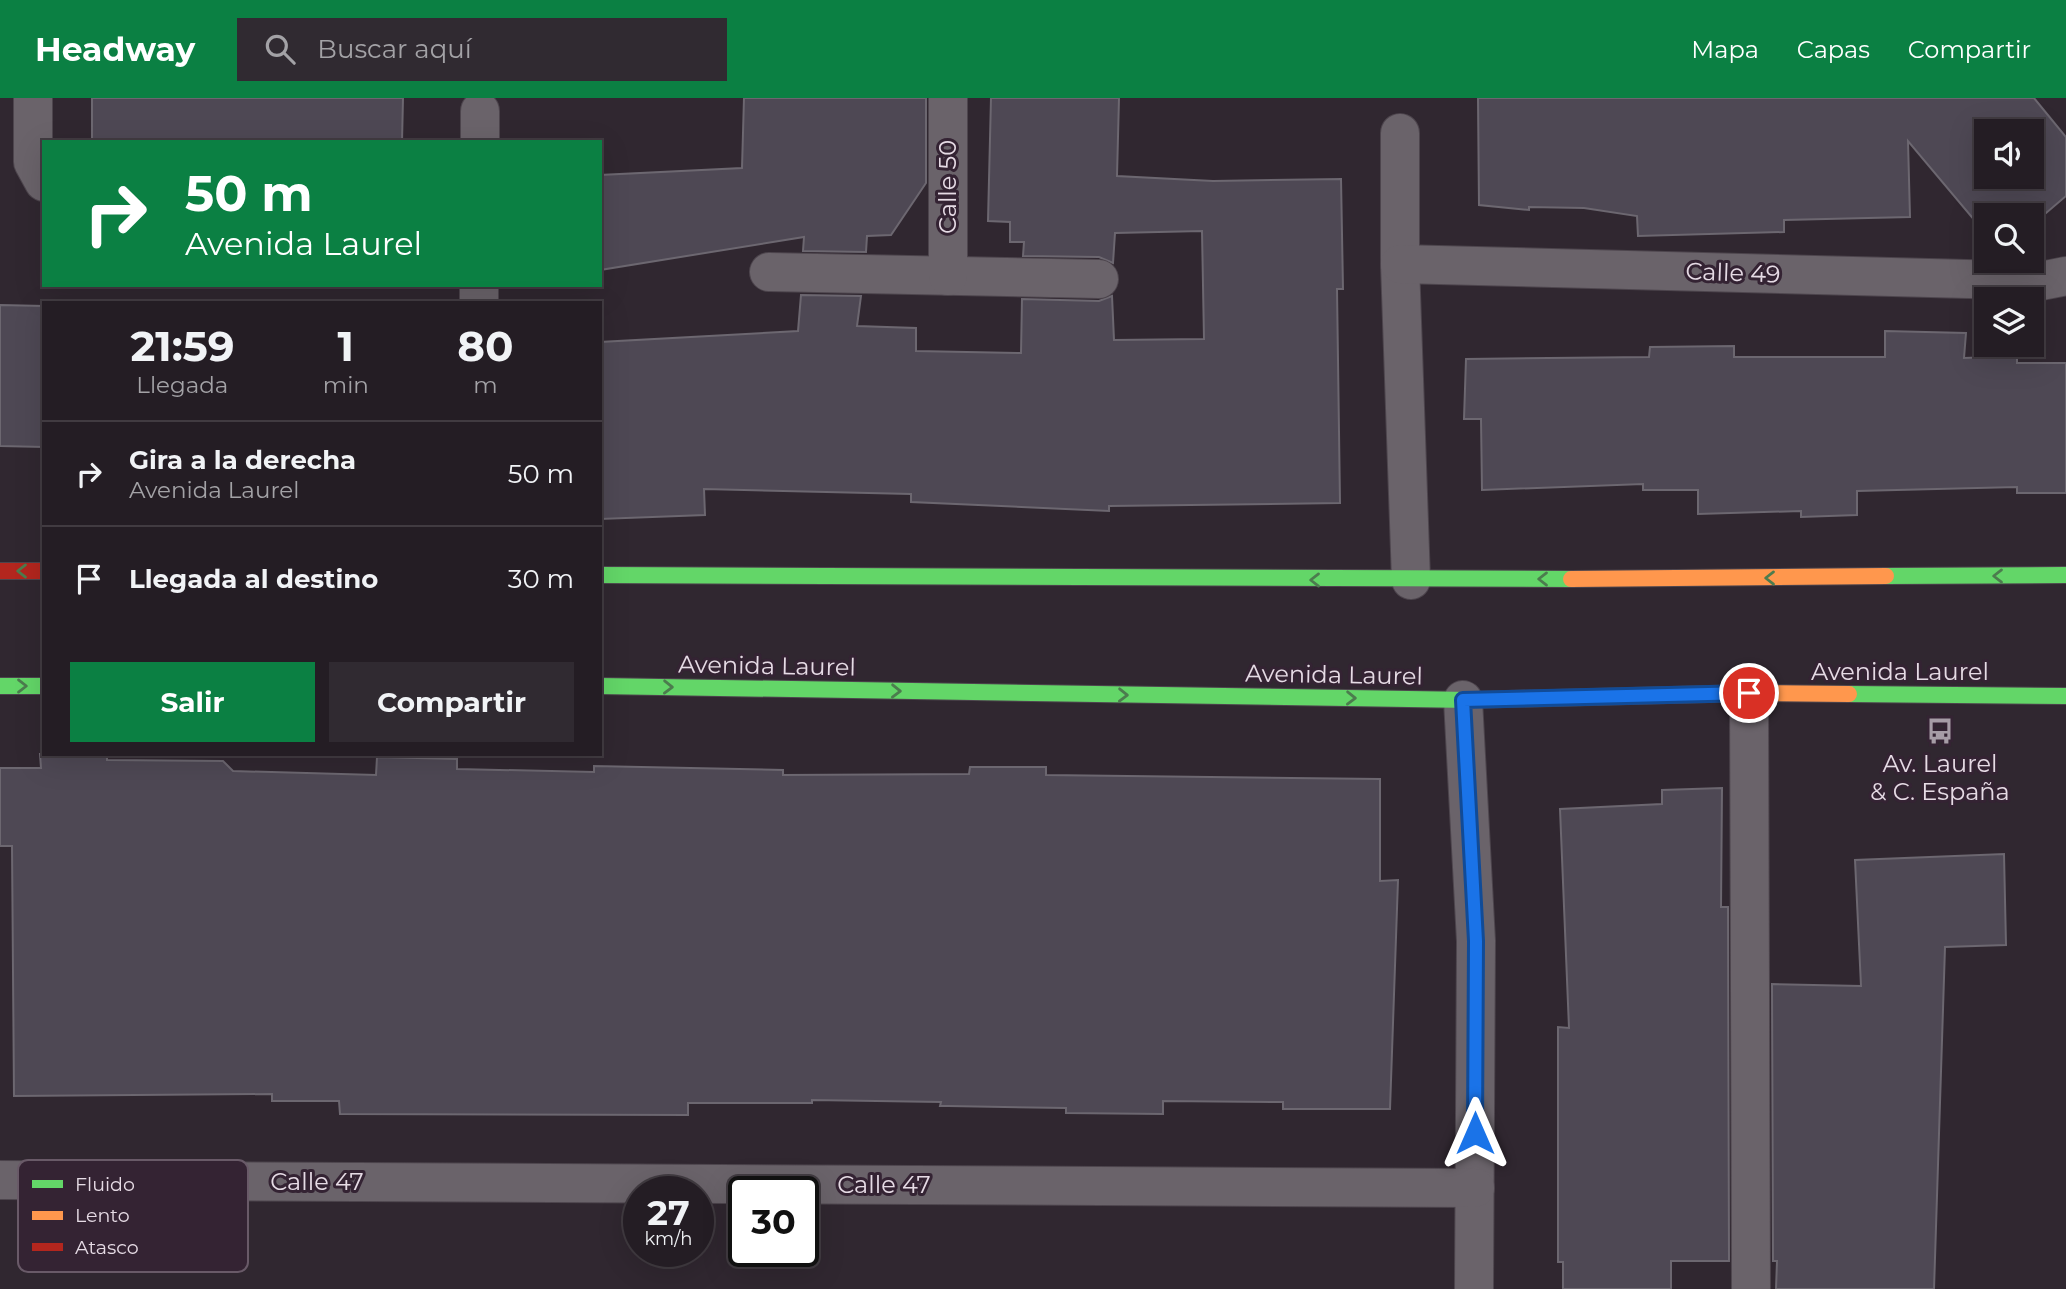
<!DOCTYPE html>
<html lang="es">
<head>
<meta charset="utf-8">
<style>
  :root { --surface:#241d24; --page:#302a31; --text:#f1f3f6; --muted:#a3a2a6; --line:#413b41; --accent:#0b8043 }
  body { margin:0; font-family:Montserrat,sans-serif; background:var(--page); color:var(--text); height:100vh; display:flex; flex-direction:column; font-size:26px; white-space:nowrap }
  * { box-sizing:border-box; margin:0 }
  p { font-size:23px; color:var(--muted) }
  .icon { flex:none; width:38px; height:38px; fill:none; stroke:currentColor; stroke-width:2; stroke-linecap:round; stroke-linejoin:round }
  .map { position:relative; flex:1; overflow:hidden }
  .panel { position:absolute; left:42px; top:203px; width:560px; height:455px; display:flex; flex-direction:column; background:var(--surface); border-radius:0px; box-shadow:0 7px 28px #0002,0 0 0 2px var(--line) }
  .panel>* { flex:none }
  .hud { position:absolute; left:42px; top:42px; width:560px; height:147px; border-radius:0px; box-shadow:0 7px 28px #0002,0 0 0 2px var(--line); background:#0b8043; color:#fff; overflow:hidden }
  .tools { position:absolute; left:1974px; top:21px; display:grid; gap:14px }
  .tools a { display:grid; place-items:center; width:70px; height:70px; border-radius:0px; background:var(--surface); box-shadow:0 7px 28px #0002,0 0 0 2px var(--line); font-size:35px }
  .speed { position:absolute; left:623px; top:1078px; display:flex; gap:14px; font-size:35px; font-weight:700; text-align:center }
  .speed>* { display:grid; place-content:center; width:91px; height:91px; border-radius:50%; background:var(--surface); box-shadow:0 7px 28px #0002,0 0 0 2px var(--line); line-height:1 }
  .speed small { font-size:18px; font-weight:400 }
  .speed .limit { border:4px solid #111; border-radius:10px; background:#fff; color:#111 }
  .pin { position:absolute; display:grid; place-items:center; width:60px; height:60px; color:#fff; margin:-30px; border:4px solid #fff; border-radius:50%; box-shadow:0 2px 7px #0007 }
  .me { position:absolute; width:77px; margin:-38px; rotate:0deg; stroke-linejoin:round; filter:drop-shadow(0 0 5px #0008) }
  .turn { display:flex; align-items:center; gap:24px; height:147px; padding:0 28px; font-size:32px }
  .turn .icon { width:91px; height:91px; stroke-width:2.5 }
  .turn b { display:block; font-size:49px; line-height:60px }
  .eta { display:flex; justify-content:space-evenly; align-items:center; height:119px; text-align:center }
  .eta b { font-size:42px; font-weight:700; line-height:49px }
  .action { display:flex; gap:14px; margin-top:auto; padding:14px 28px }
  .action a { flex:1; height:80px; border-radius:0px; background:var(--accent); color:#fff; font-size:28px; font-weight:700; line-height:80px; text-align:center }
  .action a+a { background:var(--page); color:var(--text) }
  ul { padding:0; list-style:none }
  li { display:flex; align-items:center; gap:21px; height:105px; padding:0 28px; border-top:2px solid var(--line) }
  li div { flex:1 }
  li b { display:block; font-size:26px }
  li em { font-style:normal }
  header { display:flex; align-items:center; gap:42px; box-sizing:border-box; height:98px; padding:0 35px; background:var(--accent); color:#fff }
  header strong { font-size:33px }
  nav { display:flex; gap:38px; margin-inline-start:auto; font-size:24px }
  .search { width:490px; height:63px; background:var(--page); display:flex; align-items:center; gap:18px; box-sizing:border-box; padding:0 24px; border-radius:0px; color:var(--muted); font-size:26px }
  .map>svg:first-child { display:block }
  .building { fill:#4e4854; stroke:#6c6770; stroke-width:2; fill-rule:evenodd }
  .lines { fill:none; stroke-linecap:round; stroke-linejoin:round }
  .street-casing { stroke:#4d454d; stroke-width:40 }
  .fast-casing { stroke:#4d454d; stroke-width:18 }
  .slow-casing { stroke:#4d454d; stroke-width:18 }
  .jam-casing { stroke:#4d454d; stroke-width:18 }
  .street { stroke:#6a636a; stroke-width:38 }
  .fast { stroke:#63d668; stroke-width:16 }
  .slow { stroke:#ff974d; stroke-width:16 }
  .jam { stroke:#b3261e; stroke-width:16 }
  .oneway { stroke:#4c7c4e }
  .route-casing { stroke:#114b97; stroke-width:18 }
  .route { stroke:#1a73e8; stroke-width:12 }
  .labels { text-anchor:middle; stroke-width:6; stroke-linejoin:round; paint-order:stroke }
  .street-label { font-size:24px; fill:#e6dbe5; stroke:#342333 }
  .poi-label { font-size:24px; fill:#e6dbe5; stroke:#342333 }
  .key { fill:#342333; stroke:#695a68; stroke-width:2 }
  .key-label { font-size:19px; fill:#e6dbe5 }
</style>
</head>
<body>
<header>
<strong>Headway</strong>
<div class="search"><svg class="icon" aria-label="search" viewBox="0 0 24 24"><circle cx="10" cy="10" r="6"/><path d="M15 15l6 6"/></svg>Buscar aquí</div>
<nav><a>Mapa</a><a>Capas</a><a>Compartir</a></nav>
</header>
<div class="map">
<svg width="2066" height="1191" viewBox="0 0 2066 1191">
  <rect width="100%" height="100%" fill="#302730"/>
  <g class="building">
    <path d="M 92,0 L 403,0 L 402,44 L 92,44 Z"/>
    <path d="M 744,0 L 926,0 L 926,85 L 891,137 L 867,138 L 866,154 L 803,153 L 804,139 L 600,172 L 600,77 L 742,70 Z"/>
    <path d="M 991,0 L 1119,0 L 1117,78 L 1213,83 L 1341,81 L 1343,191 L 1337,191 L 1340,405 L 1109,408 L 1109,413 L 911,404 L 911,396 L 704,391 L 705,417 L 600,421 L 600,244 L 798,233 L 801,197 L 861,198 L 857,228 L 916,230 L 916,253 L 1021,255 L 1022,201 L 1099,203 L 1112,198 L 1114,242 L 1204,241 L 1202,133 L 1115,135 L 1113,165 L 1099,159 L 1023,158 L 1024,144 L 1010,144 L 1010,124 L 988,123 Z"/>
    <path d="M 1478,0 L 2034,0 L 2066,39 L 2066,98 L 2032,127 L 2032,117 L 1986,117 L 1986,136 L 1908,43 L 1910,119 L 1784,122 L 1784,134 L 1638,138 L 1637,118 L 1584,110 L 1529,109 L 1529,112 L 1479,107 ZM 1986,33 L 2032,33 L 2032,79 L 1986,79 Z"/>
    <path d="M 0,207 L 44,208 L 44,349 L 0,348 Z"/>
    <path d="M 1885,233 L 1966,235 L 1964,260 L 2017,258 L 2017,265 L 2066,265 L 2066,395 L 2017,395 L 2017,389 L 1857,393 L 1857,417 L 1801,419 L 1801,413 L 1698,416 L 1698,392 L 1643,392 L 1643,386 L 1482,392 L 1481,321 L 1464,321 L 1466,261 L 1649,259 L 1650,249 L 1734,248 L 1734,259 L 1885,259 Z"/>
    <path d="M 40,656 L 107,658 L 107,662 L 223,663 L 233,673 L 376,677 L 377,659 L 457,661 L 457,671 L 594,674 L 594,668 L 783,672 L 783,677 L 969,676 L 970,669 L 1046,669 L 1046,677 L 1380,681 L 1380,783 L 1398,782 L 1390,1011 L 1283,1011 L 1283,1004 L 1163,1003 L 1163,1016 L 1066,1015 L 1066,1010 L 948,1008 L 940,1008 L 941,1004 L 812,1002 L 812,1005 L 688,1005 L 688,1017 L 340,1016 L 339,1003 L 272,1003 L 272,996 L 14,998 L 12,748 L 0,748 L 0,670 L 41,670 Z"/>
    <path d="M 1722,690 L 1721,809 L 1728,809 L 1729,1163 L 1671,1163 L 1671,1191 L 1563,1191 L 1563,1164 L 1558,1164 L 1558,929 L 1569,930 L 1560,711 L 1662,706 L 1662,692 Z"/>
    <path d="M 2004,756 L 2006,847 L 1945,849 L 1934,1191 L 1776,1191 L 1777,1163 L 1773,1163 L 1772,886 L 1861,888 L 1855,762 Z"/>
  </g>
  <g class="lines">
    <g class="street-casing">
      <g id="street">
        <path d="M 33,0 L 33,64 L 44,84"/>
        <path d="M 480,13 L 480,44"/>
        <path d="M 1400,35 L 1400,166 L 1411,482"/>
        <path d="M 1400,166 L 2041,183 L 2066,178"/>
        <path d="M 769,174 L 1099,181"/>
        <path d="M 948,178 L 948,0"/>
        <path d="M 479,205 L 479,187"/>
        <path d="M 1749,595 L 1751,1191"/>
        <path d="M 1463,602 L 1476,843 L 1474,1191"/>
        <path d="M 0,1082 L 1475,1090"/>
      </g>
    </g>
    <g class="fast-casing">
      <g id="fast">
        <path d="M 600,477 L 1571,481"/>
        <path d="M 1886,478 L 2066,477"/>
        <path d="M 0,588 L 44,588"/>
        <path d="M 600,588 L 1470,602"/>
        <path d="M 1849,596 L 2066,598"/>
      </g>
    </g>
    <g class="slow-casing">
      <g id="slow">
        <path d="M 1571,481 L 1886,478"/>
        <path d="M 1470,602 L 1749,595 L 1849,596"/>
      </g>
    </g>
    <g class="jam-casing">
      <path id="jam" d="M 0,473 L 44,473"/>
    </g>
    <use href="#street" class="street"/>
    <use href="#fast" class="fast"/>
    <use href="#slow" class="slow"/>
    <use href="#jam" class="jam"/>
  </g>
  <defs><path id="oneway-chevron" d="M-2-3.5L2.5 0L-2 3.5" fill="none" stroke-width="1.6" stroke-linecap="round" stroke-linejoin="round" transform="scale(1.75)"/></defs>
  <g class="oneway">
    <use href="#oneway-chevron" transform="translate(22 473) rotate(-180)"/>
    <use href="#oneway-chevron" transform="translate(1998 478) rotate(180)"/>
    <use href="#oneway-chevron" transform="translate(1770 480) rotate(180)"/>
    <use href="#oneway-chevron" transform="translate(1543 481) rotate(180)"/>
    <use href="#oneway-chevron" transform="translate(1315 482) rotate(-180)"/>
    <use href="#oneway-chevron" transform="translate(22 588)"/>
    <use href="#oneway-chevron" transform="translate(668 589) rotate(1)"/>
    <use href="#oneway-chevron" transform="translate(896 593) rotate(1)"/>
    <use href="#oneway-chevron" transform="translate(1123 597) rotate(1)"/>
    <use href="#oneway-chevron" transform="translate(1351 600) rotate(1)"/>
  </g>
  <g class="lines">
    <g class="route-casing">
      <path id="route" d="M 1475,1035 L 1476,843 L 1463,602 L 1749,595"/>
    </g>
    <use href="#route" class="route"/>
  </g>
  <defs>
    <g id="bus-bare" transform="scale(2.1)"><path d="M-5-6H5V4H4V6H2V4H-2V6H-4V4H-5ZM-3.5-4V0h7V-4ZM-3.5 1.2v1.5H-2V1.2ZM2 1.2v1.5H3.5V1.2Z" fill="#a69ca6" stroke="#342333" stroke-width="2.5" paint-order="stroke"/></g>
  </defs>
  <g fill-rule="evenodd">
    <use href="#bus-bare" x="1940" y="633"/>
  </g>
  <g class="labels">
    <g class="street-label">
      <text transform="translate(948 89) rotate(-90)" y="8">Calle 50</text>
      <text transform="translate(1733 175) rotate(2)" y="8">Calle 49</text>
      <text transform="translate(767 568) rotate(1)" y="8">Avenida Laurel</text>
      <text x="1900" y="582">Avenida Laurel</text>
      <text transform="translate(1334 577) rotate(1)" y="8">Avenida Laurel</text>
      <text x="317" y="1092">Calle 47</text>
      <text x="884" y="1095">Calle 47</text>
    </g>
    <g class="poi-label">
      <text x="1940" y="674">Av. Laurel<tspan x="1940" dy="28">&amp; C. España</tspan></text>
    </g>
  </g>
  <rect x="18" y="1062" width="230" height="112" rx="10" class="key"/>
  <rect x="32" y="1082" width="31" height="8" fill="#63d668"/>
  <rect x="32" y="1113" width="31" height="9" fill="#ff974d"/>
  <rect x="32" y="1145" width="31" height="8" fill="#b3261e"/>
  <g class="key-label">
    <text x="75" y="1093">Fluido</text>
    <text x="75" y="1124">Lento</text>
    <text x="75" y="1156">Atasco</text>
  </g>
</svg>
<div class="tools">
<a><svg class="icon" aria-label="sound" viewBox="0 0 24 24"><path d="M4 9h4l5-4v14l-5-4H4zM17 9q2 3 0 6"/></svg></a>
<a><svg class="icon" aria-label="search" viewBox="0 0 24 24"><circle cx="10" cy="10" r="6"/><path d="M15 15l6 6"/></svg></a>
<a><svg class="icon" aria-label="layers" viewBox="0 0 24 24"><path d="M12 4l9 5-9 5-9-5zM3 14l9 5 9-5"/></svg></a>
</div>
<div class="speed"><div>27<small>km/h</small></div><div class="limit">30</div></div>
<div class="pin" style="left:1749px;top:595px;background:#d93025"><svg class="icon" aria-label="arrive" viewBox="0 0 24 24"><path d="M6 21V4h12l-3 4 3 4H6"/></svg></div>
<svg class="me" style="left:1475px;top:1035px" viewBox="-20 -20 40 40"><path d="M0-17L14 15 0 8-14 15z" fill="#1a73e8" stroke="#fff" stroke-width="4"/></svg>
<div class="hud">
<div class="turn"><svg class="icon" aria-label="right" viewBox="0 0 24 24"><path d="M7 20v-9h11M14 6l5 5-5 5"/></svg><div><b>50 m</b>Avenida Laurel</div></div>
</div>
<section class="panel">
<div class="eta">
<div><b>21:59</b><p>Llegada</p></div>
<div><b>1</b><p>min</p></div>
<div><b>80</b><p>m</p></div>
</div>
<ul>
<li><svg class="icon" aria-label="right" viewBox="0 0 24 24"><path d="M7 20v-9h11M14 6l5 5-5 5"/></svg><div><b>Gira a la derecha</b><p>Avenida Laurel</p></div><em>50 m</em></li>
<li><svg class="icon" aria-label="arrive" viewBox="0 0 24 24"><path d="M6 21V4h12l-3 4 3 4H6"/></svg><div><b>Llegada al destino</b></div><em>30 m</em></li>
</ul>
<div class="action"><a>Salir</a><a>Compartir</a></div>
</section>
</div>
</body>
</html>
